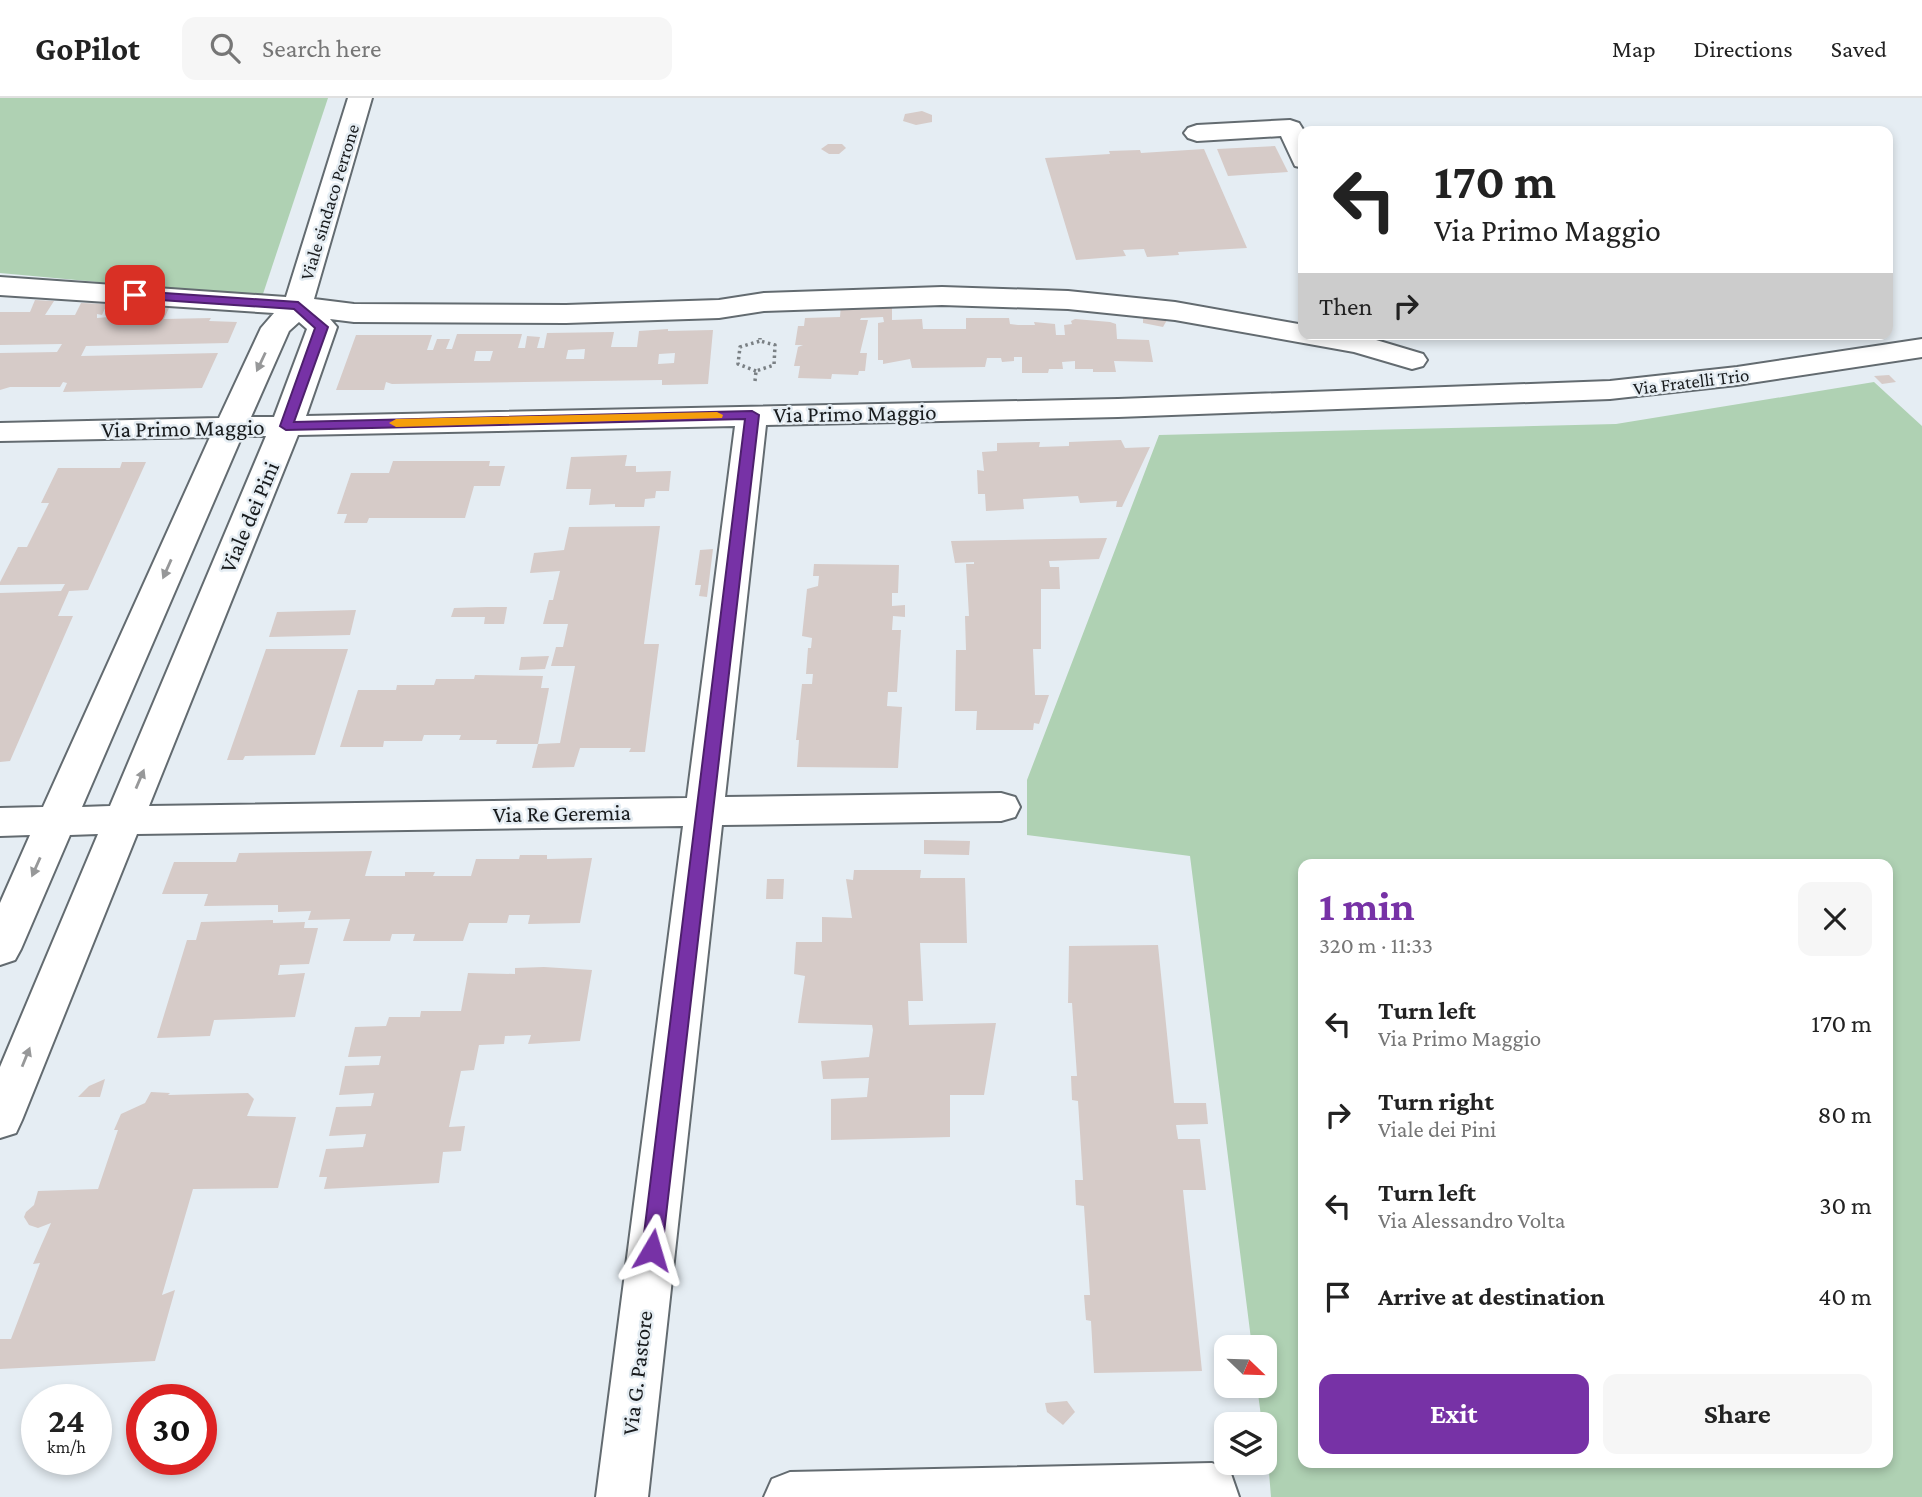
<!DOCTYPE html>
<html lang="en">
<head>
<meta charset="utf-8">
<style>
  :root { --surface:#fff; --page:#f6f6f6; --text:#222; --muted:#767676; --line:#e0e0e0; --accent:#7732a6 }
  body { margin:0; font-family:"Crimson Pro",serif; background:var(--page); color:var(--text); height:100vh; display:flex; flex-direction:column; font-size:26px; white-space:nowrap }
  * { box-sizing:border-box; margin:0 }
  p { font-size:23px; color:var(--muted) }
  .icon { flex:none; width:38px; height:38px; fill:none; stroke:currentColor; stroke-width:2; stroke-linecap:round; stroke-linejoin:round }
  .map { position:relative; flex:1; overflow:hidden }
  .sheet { position:absolute; left:1298px; top:761px; width:595px; height:609px; display:flex; flex-direction:column; background:var(--surface); border-radius:14px; box-shadow:0 4px 10px #0003 }
  .sheet>* { flex:none }
  .guide { position:absolute; left:1298px; top:28px; width:595px; height:214px; border-radius:14px; box-shadow:0 4px 10px #0003; background:#fff; color:var(--text); overflow:hidden }
  .needle { width:46px; rotate:113deg }
  .tools { position:absolute; left:1214px; top:1237px; display:grid; gap:14px }
  .tools a { display:grid; place-items:center; width:63px; height:63px; border-radius:14px; background:var(--surface); box-shadow:0 4px 10px #0003; font-size:35px }
  .speed { position:absolute; left:21px; top:1286px; display:flex; gap:14px; font-size:35px; font-weight:700; text-align:center }
  .speed>* { display:grid; place-content:center; width:91px; height:91px; border-radius:50%; background:var(--surface); box-shadow:0 4px 10px #0003; line-height:1 }
  .speed small { font-size:18px; font-weight:400 }
  .speed .limit { border:10px solid #d22; background:#fff; color:#111 }
  .pin { position:absolute; display:grid; place-items:center; width:60px; height:60px; color:#fff; margin:-30px; border-radius:14px; box-shadow:0 4px 10px #0006 }
  .me { position:absolute; width:77px; margin:-38px; rotate:7deg; stroke-linejoin:round; filter:drop-shadow(0 0 5px #0008) }
  .turn { display:flex; align-items:center; gap:24px; height:147px; padding:0 21px; font-size:32px }
  .turn .icon { width:91px; height:91px; stroke-width:2.5 }
  .turn b { display:block; font-size:49px; line-height:60px }
  .then { display:flex; align-items:center; height:66px; padding:0 21px; background:#0003; gap:14px; font-size:26px }
  .round { display:grid; place-items:center; flex:none; width:74px; height:74px; border-radius:14px; background:var(--page) }
  .headline { display:flex; align-items:center; justify-content:space-between; height:119px; padding:0 21px }
  h1 { font-size:42px; font-weight:700; line-height:52px; color:var(--accent) }
  .primary-button { display:flex; gap:14px; margin-top:auto; padding:14px 21px }
  .primary-button a { flex:1; height:80px; border-radius:14px; background:var(--accent); color:#fff; font-size:28px; font-weight:700; line-height:80px; text-align:center }
  .primary-button a+a { background:var(--page); color:var(--text) }
  ul { padding:0; list-style:none }
  li { display:flex; align-items:center; gap:21px; height:91px; padding:0 21px }
  li div { flex:1 }
  li b { display:block; font-size:26px }
  li em { font-style:normal }
  header { display:flex; align-items:center; gap:42px; box-sizing:border-box; height:98px; padding:0 35px; background:var(--surface); border-bottom:2px solid var(--line) }
  header strong { font-size:33px }
  nav { display:flex; gap:38px; margin-inline-start:auto; font-size:24px }
  .search { width:490px; height:63px; background:var(--page); display:flex; align-items:center; gap:18px; box-sizing:border-box; padding:0 24px; border-radius:14px; color:var(--muted); font-size:26px }
  .map>svg:first-child { display:block }
  .green { fill:#afd1b3; fill-rule:evenodd }
  .building { fill:#d6cbc8; fill-rule:evenodd }
  .lines { fill:none; stroke-linecap:round; stroke-linejoin:round }
  .minor-casing { stroke:#636b70; stroke-width:4 }
  .path { stroke:#7a8084; stroke-width:3.5; stroke-dasharray:2.5 3.5; stroke-linecap:butt }
  .minor { fill:#fff; fill-rule:evenodd }
  .oneway { fill:#979899 }
  .route { fill:#7732a6; stroke:#4d206c; stroke-width:2 }
  .slow { fill:#f59e0b }
  .labels { text-anchor:middle; stroke-width:5; stroke-linejoin:round; paint-order:stroke }
  .far-street-label { font-size:19px; fill:#181b1d; stroke:#e5edf3 }
  .street-label { font-size:23px; fill:#181b1d; stroke:#e5edf3 }
</style>
</head>
<body>
<header>
<strong>GoPilot</strong>
<div class="search"><svg class="icon" aria-label="search" viewBox="0 0 24 24"><circle cx="10" cy="10" r="6"/><path d="M15 15l6 6"/></svg>Search here</div>
<nav><a>Map</a><a>Directions</a><a>Saved</a></nav>
</header>
<div class="map">
<svg width="1922" height="1399" viewBox="0 0 1922 1399">
  <rect width="100%" height="100%" fill="#e5edf3"/>
  <g class="green">
    <path d="M 0,0 L 328,0 L 262,199 L 0,175 Z"/>
    <path d="M 1874,284 L 1922,328 L 1922,1399 L 1271,1399 L 1265,1326 L 1262,1326 L 1257,1288 L 1265,1288 L 1265,1250 L 1252,1249 L 1190,758 L 1027,737 L 1027,682 L 1159,337 L 1616,326 ZM 1304,766 L 1888,766 L 1888,1365 L 1304,1365 Z"/>
  </g>
  <g class="building">
    <path d="M 922,13 L 932,17 L 932,24 L 916,27 L 903,23 L 905,16 Z"/>
    <path d="M 828,46 L 842,46 L 846,50 L 839,56 L 829,56 L 821,51 Z"/>
    <path d="M 1275,48 L 1288,74 L 1228,78 L 1217,51 Z"/>
    <path d="M 1204,51 L 1247,150 L 1178,154 L 1179,157 L 1147,159 L 1144,151 L 1123,152 L 1126,158 L 1076,162 L 1045,60 L 1110,56 L 1109,53 L 1140,52 L 1141,55 Z"/>
    <path d="M 35,202 L 54,203 L 45,217 L 75,217 L 81,205 L 107,206 L 102,217 L 97,216 L 97,220 L 133,217 L 137,208 L 169,210 L 164,221 L 211,220 L 209,223 L 237,224 L 228,245 L 86,248 L 81,258 L 218,255 L 202,290 L 63,294 L 67,285 L 63,284 L 60,289 L 10,289 L 0,292 L 0,255 L 57,254 L 62,246 L 0,247 L 0,214 L 30,214 Z"/>
    <path d="M 892,205 L 892,222 L 922,221 L 923,231 L 966,231 L 966,220 L 1009,220 L 1010,226 L 1018,227 L 1035,227 L 1034,224 L 1055,226 L 1056,237 L 1065,237 L 1064,227 L 1072,226 L 1071,223 L 1075,221 L 1110,224 L 1116,226 L 1117,241 L 1149,242 L 1153,264 L 1114,263 L 1116,274 L 1093,274 L 1093,271 L 1075,271 L 1075,263 L 1062,264 L 1063,271 L 1049,271 L 1048,275 L 1022,275 L 1022,259 L 1014,259 L 1014,263 L 1002,264 L 1001,260 L 987,260 L 985,269 L 912,270 L 910,261 L 883,266 L 883,262 L 878,262 L 878,225 L 884,224 L 883,219 L 861,220 L 860,222 L 868,222 L 860,255 L 867,255 L 865,273 L 859,273 L 858,277 L 832,276 L 831,281 L 798,280 L 800,268 L 794,268 L 798,249 L 803,247 L 795,247 L 798,228 L 804,228 L 805,220 L 840,219 L 841,206 Z"/>
    <path d="M 1143,218 L 1167,222 L 1163,229 L 1143,225 Z"/>
    <path d="M 668,231 L 668,233 L 713,232 L 708,286 L 662,287 L 662,282 L 392,286 L 386,284 L 384,292 L 336,292 L 356,237 L 432,237 L 427,252 L 433,252 L 437,241 L 450,241 L 446,251 L 452,251 L 457,236 L 522,236 L 518,250 L 525,250 L 527,238 L 540,239 L 537,250 L 544,250 L 547,235 L 614,234 L 611,249 L 637,249 L 639,233 ZM 585,251 L 584,261 L 566,261 L 568,252 ZM 476,253 L 493,253 L 490,263 L 474,263 ZM 675,255 L 674,265 L 658,266 L 659,256 Z"/>
    <path d="M 1889,277 L 1896,284 L 1882,286 L 1874,278 Z"/>
    <path d="M 1121,342 L 1125,350 L 1150,349 L 1122,409 L 1116,409 L 1117,403 L 1080,405 L 1078,398 L 1023,401 L 1024,411 L 986,413 L 985,396 L 978,396 L 977,372 L 984,373 L 982,354 L 997,353 L 997,345 L 1040,344 L 1039,349 L 1069,348 L 1069,344 Z"/>
    <path d="M 627,357 L 625,368 L 636,368 L 636,374 L 671,373 L 669,393 L 656,393 L 655,400 L 645,401 L 644,409 L 615,409 L 615,406 L 589,407 L 591,391 L 566,391 L 571,359 Z"/>
    <path d="M 393,363 L 490,363 L 489,368 L 505,368 L 500,388 L 474,388 L 465,420 L 369,420 L 367,425 L 344,425 L 347,416 L 337,416 L 351,375 L 389,375 Z"/>
    <path d="M 122,364 L 146,364 L 88,492 L 69,493 L 58,518 L 73,518 L 10,663 L 0,664 L 0,495 L 61,493 L 65,486 L 0,487 L 0,484 L 18,449 L 27,449 L 49,405 L 41,405 L 58,370 L 120,370 Z"/>
    <path d="M 660,428 L 644,546 L 659,546 L 645,654 L 629,654 L 631,650 L 580,650 L 574,669 L 532,670 L 538,646 L 496,646 L 497,642 L 459,642 L 461,637 L 424,637 L 422,643 L 384,643 L 383,649 L 340,649 L 358,592 L 396,592 L 397,587 L 434,587 L 436,581 L 474,581 L 475,577 L 543,578 L 541,590 L 549,590 L 538,646 L 560,645 L 575,568 L 551,568 L 556,549 L 563,549 L 568,526 L 543,526 L 549,502 L 553,502 L 560,473 L 530,475 L 534,455 L 564,452 L 569,429 Z"/>
    <path d="M 1107,440 L 1099,461 L 1049,463 L 1050,469 L 1059,469 L 1060,491 L 1041,491 L 1041,551 L 1033,551 L 1035,597 L 1049,597 L 1039,626 L 1034,625 L 1033,632 L 976,632 L 977,613 L 955,613 L 956,552 L 966,552 L 965,518 L 969,518 L 966,466 L 974,466 L 974,464 L 955,465 L 951,443 Z"/>
    <path d="M 713,451 L 707,499 L 699,498 L 701,487 L 695,487 L 700,452 Z"/>
    <path d="M 814,466 L 899,467 L 898,495 L 892,495 L 892,508 L 905,507 L 905,519 L 893,518 L 892,532 L 901,532 L 897,594 L 888,594 L 887,608 L 902,609 L 898,670 L 797,669 L 799,642 L 796,642 L 802,586 L 812,586 L 813,576 L 806,576 L 808,550 L 811,550 L 812,540 L 802,538 L 807,491 L 818,488 L 819,478 L 813,478 Z"/>
    <path d="M 487,509 L 507,509 L 504,526 L 484,526 L 485,519 L 451,519 L 454,510 Z"/>
    <path d="M 356,512 L 350,537 L 269,539 L 277,514 Z"/>
    <path d="M 266,551 L 348,551 L 315,657 L 245,658 L 243,662 L 227,662 Z"/>
    <path d="M 549,558 L 545,571 L 519,572 L 521,559 Z"/>
    <path d="M 924,742 L 970,743 L 969,757 L 924,756 Z"/>
    <path d="M 372,753 L 365,778 L 405,778 L 405,774 L 435,774 L 433,778 L 471,778 L 476,761 L 519,761 L 520,757 L 547,757 L 547,761 L 592,760 L 580,825 L 528,826 L 530,817 L 509,817 L 507,825 L 469,825 L 463,843 L 413,843 L 415,836 L 392,836 L 390,843 L 343,843 L 350,821 L 308,822 L 311,813 L 278,814 L 278,807 L 204,808 L 208,796 L 162,796 L 174,764 L 236,764 L 239,755 Z"/>
    <path d="M 854,772 L 921,772 L 920,780 L 965,780 L 967,845 L 920,845 L 923,903 L 908,903 L 909,927 L 996,925 L 984,997 L 950,997 L 950,1039 L 831,1042 L 831,1001 L 867,999 L 869,980 L 823,981 L 821,963 L 869,959 L 873,932 L 872,927 L 798,925 L 805,878 L 794,876 L 796,844 L 822,844 L 822,819 L 852,820 L 846,781 L 853,782 Z"/>
    <path d="M 767,781 L 784,781 L 783,801 L 766,801 Z"/>
    <path d="M 273,822 L 273,825 L 305,824 L 304,830 L 318,830 L 309,866 L 280,867 L 278,877 L 305,875 L 295,919 L 214,922 L 210,938 L 157,940 L 187,842 L 196,842 L 201,824 Z"/>
    <path d="M 1158,847 L 1174,1005 L 1206,1005 L 1208,1026 L 1176,1027 L 1178,1041 L 1200,1041 L 1206,1092 L 1183,1092 L 1202,1273 L 1094,1275 L 1091,1223 L 1086,1222 L 1084,1197 L 1090,1197 L 1084,1108 L 1076,1107 L 1075,1082 L 1083,1082 L 1078,1003 L 1072,1002 L 1071,978 L 1077,978 L 1072,905 L 1068,905 L 1069,848 Z"/>
    <path d="M 544,869 L 592,872 L 580,943 L 528,946 L 531,937 L 505,938 L 504,946 L 479,947 L 474,972 L 461,973 L 449,1029 L 465,1028 L 461,1053 L 443,1054 L 439,1085 L 324,1091 L 327,1079 L 319,1079 L 326,1051 L 363,1049 L 366,1036 L 329,1038 L 336,1009 L 371,1008 L 374,995 L 339,997 L 345,968 L 379,967 L 381,958 L 348,959 L 355,929 L 386,928 L 389,919 L 420,919 L 421,913 L 461,913 L 468,875 L 515,876 L 515,870 Z"/>
    <path d="M 105,981 L 100,999 L 78,999 L 89,988 Z"/>
    <path d="M 151,994 L 170,995 L 168,997 L 248,995 L 254,1001 L 247,1018 L 296,1019 L 278,1090 L 193,1091 L 162,1197 L 175,1192 L 155,1263 L 0,1271 L 0,1241 L 11,1241 L 40,1165 L 33,1166 L 51,1125 L 38,1130 L 29,1127 L 24,1119 L 26,1114 L 34,1107 L 38,1093 L 98,1091 L 118,1032 L 114,1032 L 121,1016 L 145,1005 Z"/>
    <path d="M 1067,1303 L 1075,1314 L 1063,1327 L 1047,1314 L 1045,1305 Z"/>
  </g>
  <g class="lines">
    <g class="minor-casing">
      <g id="minor">
        <path d="M 348,0 L 372,0 L 314,201 L 354,206 L 566,207 L 719,202 L 764,195 L 942,189 L 1068,193 L 1175,204 L 1304,227 L 1304,236 L 1356,236 L 1423,256 L 1427,262 L 1423,268 L 1412,271 L 1354,254 L 1175,222 L 1068,211 L 942,207 L 764,213 L 719,220 L 566,225 L 354,224 L 330,221 L 337,229 L 306,318 L 1118,301 L 1610,283 L 1737,269 L 1922,241 L 1922,259 L 1737,287 L 1610,301 L 1118,319 L 766,327 L 725,699 L 1001,695 L 1015,699 L 1020,709 L 1015,719 L 1001,723 L 722,727 L 648,1399 L 596,1399 L 683,728 L 137,736 L 22,1022 L 16,1035 L 0,1040 L 0,969 L 98,736 L 70,737 L 21,851 L 15,862 L 0,867 L 0,805 L 30,737 L 0,738 L 0,710 L 43,709 L 210,339 L 0,343 L 0,325 L 219,320 L 261,230 L 274,215 L 0,197 L 0,179 L 286,199 ZM 299,224 L 307,231 L 274,319 L 251,319 L 289,233 ZM 735,328 L 687,700 L 149,708 L 298,337 ZM 242,338 L 266,338 L 110,708 L 82,709 Z"/>
        <path d="M 1290,22 L 1299,25 L 1304,33 L 1304,70 L 1295,68 L 1281,38 L 1197,43 L 1188,40 L 1184,35 L 1188,30 L 1197,27 Z"/>
        <path d="M 1212,1365 L 1230,1373 L 1239,1399 L 764,1399 L 772,1381 L 790,1374 Z"/>
      </g>
    </g>
    <g class="path">
      <path d="M 756,273 L 738,266 L 740,249 L 760,243"/>
      <path d="M 755,283 L 756,273 L 774,267 L 775,247 L 760,243 L 760,240"/>
    </g>
    <use href="#minor" class="minor"/>
  </g>
  <defs><path id="oneway-solid" d="M-6-.8H1V-3.2L6.5 0L1 3.2V.8H-6Z" transform="scale(1.75)"/></defs>
  <g class="oneway">
    <use href="#oneway-solid" transform="translate(261 264) rotate(115)"/>
    <use href="#oneway-solid" transform="translate(167 471) rotate(114)"/>
    <use href="#oneway-solid" transform="translate(140 681) rotate(-67)"/>
    <use href="#oneway-solid" transform="translate(36 769) rotate(114)"/>
    <use href="#oneway-solid" transform="translate(26 959) rotate(-68)"/>
  </g>
  <path class="route" d="M 135,193 L 298,204 L 328,229 L 294,324 L 752,313 L 759,317 L 662,1152 L 659,1158 L 652,1161 L 645,1158 L 642,1152 L 745,321 L 286,332 L 280,328 L 315,230 L 294,211 L 131,200 L 129,197 Z"/>
  <path class="slow" d="M 717,314 L 723,317 L 722,320 L 396,329 L 389,325 L 396,321 Z"/>
  <g class="labels">
    <g class="far-street-label">
      <text transform="translate(329 104) rotate(-73)" y="7">Viale sindaco Perrone</text>
      <text transform="translate(1691 283) rotate(-7)" y="7">Via Fratelli Trio</text>
    </g>
    <g class="street-label">
      <text transform="translate(855 315) rotate(-1)" y="8">Via Primo Maggio</text>
      <text transform="translate(183 330) rotate(-1)" y="8">Via Primo Maggio</text>
      <text transform="translate(249 419) rotate(-67)" y="8">Viale dei Pini</text>
      <text transform="translate(562 715) rotate(-1)" y="8">Via Re Geremia</text>
      <text transform="translate(637 1275) rotate(-83)" y="8">Via G. Pastore</text>
    </g>
  </g>
</svg>
<div class="tools">
<a><svg class="needle" viewBox="-14 -14 28 28"><path d="M0-13l5 13h-10z" fill="#e53935"/><path d="M0 13l5-13h-10z" fill="#767676"/></svg></a>
<a><svg class="icon" aria-label="layers" viewBox="0 0 24 24"><path d="M12 4l9 5-9 5-9-5zM3 14l9 5 9-5"/></svg></a>
</div>
<div class="speed"><div>24<small>km/h</small></div><div class="limit">30</div></div>
<div class="pin" style="left:135px;top:197px;background:#d93025"><svg class="icon" aria-label="arrive" viewBox="0 0 24 24"><path d="M6 21V4h12l-3 4 3 4H6"/></svg></div>
<svg class="me" style="left:652px;top:1152px" viewBox="-20 -20 40 40"><path d="M0-17L14 15 0 8-14 15z" fill="#7732a6" stroke="#fff" stroke-width="4"/></svg>
<div class="guide">
<div class="turn"><svg class="icon" aria-label="left" viewBox="0 0 24 24"><path d="M17 20v-9H6M10 6l-5 5 5 5"/></svg><div><b>170 m</b>Via Primo Maggio</div></div>
<div class="then">Then<svg class="icon" aria-label="right" viewBox="0 0 24 24"><path d="M7 20v-9h11M14 6l5 5-5 5"/></svg></div>
</div>
<section class="sheet">
<div class="headline"><div><h1>1 min</h1><p>320 m · 11:33</p></div><a class="round"><svg class="icon" aria-label="close" viewBox="0 0 24 24"><path d="M6 6l12 12M18 6L6 18"/></svg></a></div>
<ul>
<li><svg class="icon" aria-label="left" viewBox="0 0 24 24"><path d="M17 20v-9H6M10 6l-5 5 5 5"/></svg><div><b>Turn left</b><p>Via Primo Maggio</p></div><em>170 m</em></li>
<li><svg class="icon" aria-label="right" viewBox="0 0 24 24"><path d="M7 20v-9h11M14 6l5 5-5 5"/></svg><div><b>Turn right</b><p>Viale dei Pini</p></div><em>80 m</em></li>
<li><svg class="icon" aria-label="left" viewBox="0 0 24 24"><path d="M17 20v-9H6M10 6l-5 5 5 5"/></svg><div><b>Turn left</b><p>Via Alessandro Volta</p></div><em>30 m</em></li>
<li><svg class="icon" aria-label="arrive" viewBox="0 0 24 24"><path d="M6 21V4h12l-3 4 3 4H6"/></svg><div><b>Arrive at destination</b></div><em>40 m</em></li>
</ul>
<div class="primary-button"><a>Exit</a><a>Share</a></div>
</section>
</div>
</body>
</html>
